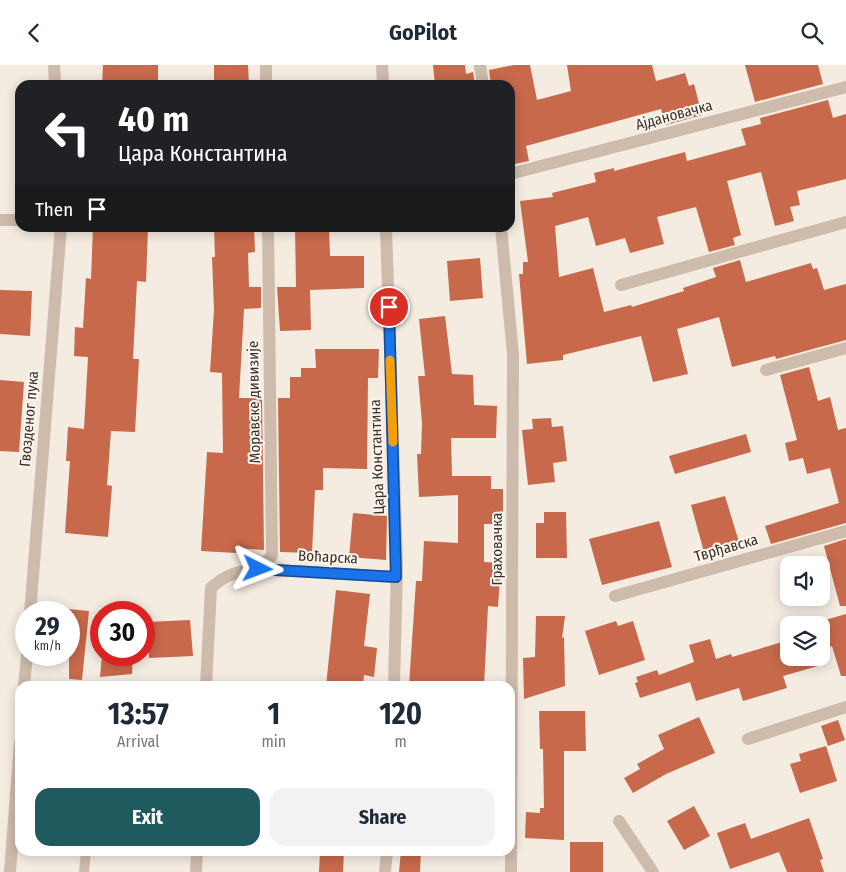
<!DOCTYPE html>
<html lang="en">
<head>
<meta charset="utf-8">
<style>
  :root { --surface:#fff; --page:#f2f2f3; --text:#1f2937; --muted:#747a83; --accent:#1f5a5e }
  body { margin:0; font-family:"Fira Sans Condensed",sans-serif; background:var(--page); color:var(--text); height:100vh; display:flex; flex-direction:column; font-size:19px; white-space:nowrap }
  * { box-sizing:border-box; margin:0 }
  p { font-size:16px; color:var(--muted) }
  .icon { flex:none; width:28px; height:28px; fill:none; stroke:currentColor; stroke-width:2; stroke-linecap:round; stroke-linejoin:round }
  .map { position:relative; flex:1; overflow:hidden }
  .details { position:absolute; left:15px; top:616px; width:500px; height:175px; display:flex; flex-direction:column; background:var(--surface); border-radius:15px; box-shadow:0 2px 12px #0003 }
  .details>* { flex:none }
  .guide { position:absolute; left:15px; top:15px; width:500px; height:152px; border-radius:15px; box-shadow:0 2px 12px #0003; background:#202124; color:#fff; overflow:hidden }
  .tools { position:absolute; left:780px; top:491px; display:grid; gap:10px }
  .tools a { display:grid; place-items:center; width:50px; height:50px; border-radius:10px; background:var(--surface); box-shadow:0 2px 12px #0003; font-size:25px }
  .speed { position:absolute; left:15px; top:536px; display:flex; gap:10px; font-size:25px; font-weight:700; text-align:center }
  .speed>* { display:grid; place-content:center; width:65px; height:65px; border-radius:50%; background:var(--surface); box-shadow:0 2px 12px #0003; line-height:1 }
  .speed small { font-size:12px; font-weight:400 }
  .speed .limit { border:8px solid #d22; background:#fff; color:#111 }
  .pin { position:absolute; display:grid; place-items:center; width:42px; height:42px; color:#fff; margin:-21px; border:2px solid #fff; border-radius:50%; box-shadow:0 1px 5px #0007 }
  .me { position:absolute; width:55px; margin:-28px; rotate:93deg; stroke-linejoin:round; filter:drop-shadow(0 0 4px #0008) }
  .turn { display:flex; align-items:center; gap:18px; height:105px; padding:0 20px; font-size:22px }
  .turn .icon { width:65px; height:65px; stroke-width:2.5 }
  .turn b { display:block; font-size:35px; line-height:42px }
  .then { display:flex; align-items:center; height:48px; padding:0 20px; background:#0003; gap:10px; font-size:19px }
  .eta { display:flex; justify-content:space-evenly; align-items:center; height:85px; text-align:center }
  .eta b { font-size:30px; font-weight:700; line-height:35px }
  .button { display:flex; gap:10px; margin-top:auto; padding:10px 20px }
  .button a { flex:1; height:58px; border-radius:15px; background:var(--accent); color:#fff; font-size:20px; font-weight:700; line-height:58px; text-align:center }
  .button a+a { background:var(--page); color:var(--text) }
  header { display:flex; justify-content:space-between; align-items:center; height:65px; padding:0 20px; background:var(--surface); font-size:22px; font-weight:700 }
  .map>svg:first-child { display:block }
  .building { fill:#c8694b }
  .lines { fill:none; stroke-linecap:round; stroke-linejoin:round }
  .service { stroke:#cdbbac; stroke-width:10 }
  .minor { stroke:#cdbbac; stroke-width:12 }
  .route-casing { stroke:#114b97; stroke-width:12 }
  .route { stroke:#1a73e8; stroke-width:9 }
  .slow { stroke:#f59e0b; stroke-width:9 }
  .labels { text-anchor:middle; stroke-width:4; stroke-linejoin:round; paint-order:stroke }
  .street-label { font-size:15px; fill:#3b302b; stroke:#fbf5ee }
</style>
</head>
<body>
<header><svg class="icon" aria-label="back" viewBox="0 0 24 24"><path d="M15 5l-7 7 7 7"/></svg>GoPilot<svg class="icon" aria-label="search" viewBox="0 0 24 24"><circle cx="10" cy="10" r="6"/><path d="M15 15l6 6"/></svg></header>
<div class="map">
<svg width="846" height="807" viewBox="0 0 846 807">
  <rect width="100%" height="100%" fill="#f4ebe1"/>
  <g class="building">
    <path d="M 103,0 L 158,0 L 158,20 L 102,20 Z"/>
    <path d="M 214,0 L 248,0 L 249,20 L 214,20 Z"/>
    <path d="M 433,0 L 465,0 L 466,9 L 473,7 L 475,20 L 435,20 Z"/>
    <path d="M 514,0 L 530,0 L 537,35 L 571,26 L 567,0 L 652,0 L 656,16 L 685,8 L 689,21 L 694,19 L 702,50 L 666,60 L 661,44 L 526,81 L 529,96 L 510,100 L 510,20 L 491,20 L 489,5 Z"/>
    <path d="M 745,0 L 818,0 L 823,19 L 755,37 Z"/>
    <path d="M 828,35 L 833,53 L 846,49 L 846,114 L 797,126 L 800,140 L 790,142 L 794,156 L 775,161 L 761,107 L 727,116 L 741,170 L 733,173 L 735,180 L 709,187 L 696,142 L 657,152 L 664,179 L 630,188 L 625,173 L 596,181 L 588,152 L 555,161 L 559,212 L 593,203 L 604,247 L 631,240 L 632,242 L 684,226 L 683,223 L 716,212 L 713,203 L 740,195 L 746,217 L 811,198 L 813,204 L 817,203 L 824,225 L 846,219 L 846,275 L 776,294 L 775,291 L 732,302 L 719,252 L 677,264 L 688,309 L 653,317 L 641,271 L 563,290 L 563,295 L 527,299 L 519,209 L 523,209 L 523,197 L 528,197 L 520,136 L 553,132 L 552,128 L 596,117 L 594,108 L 614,103 L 614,106 L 685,87 L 687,96 L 746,80 L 741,64 L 761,59 L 760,53 Z"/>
    <path d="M 93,162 L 148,163 L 146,217 L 137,216 L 133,294 L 139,294 L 135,367 L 111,366 L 107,420 L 112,421 L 108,472 L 65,468 L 70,396 L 66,396 L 68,362 L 84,364 L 88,292 L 74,291 L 75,262 L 83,263 L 86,213 L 91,214 Z"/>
    <path d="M 214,162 L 254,162 L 255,187 L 248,188 L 249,222 L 261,222 L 261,243 L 244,244 L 239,333 L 262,333 L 264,485 L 237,483 L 236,488 L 201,486 L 207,387 L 223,388 L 222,308 L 210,307 L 214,245 L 212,192 L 215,192 Z"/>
    <path d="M 295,162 L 329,162 L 330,191 L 364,191 L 364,223 L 310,225 L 311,265 L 280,266 L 277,222 L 296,222 Z"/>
    <path d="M 480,193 L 483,233 L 450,236 L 447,196 Z"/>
    <path d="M 0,225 L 32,226 L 30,271 L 0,269 Z"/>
    <path d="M 445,251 L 452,309 L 473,310 L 474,340 L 497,341 L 496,373 L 451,373 L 452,411 L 491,411 L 491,424 L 503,424 L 503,459 L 484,459 L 484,497 L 501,498 L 498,542 L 488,541 L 484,621 L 409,621 L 416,516 L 422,516 L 424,476 L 458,478 L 458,430 L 419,432 L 417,389 L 421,389 L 422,358 L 418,311 L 425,311 L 419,254 Z"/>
    <path d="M 315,284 L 379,284 L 378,313 L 368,313 L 367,404 L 323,403 L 323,425 L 315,425 L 312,488 L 280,487 L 278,333 L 290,333 L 290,312 L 301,312 L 301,303 L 316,303 Z"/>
    <path d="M 809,302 L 818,336 L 830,332 L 838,365 L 846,363 L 846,458 L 771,479 L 765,461 L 839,438 L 830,403 L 807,409 L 803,393 L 789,396 L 785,378 L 797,375 L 780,310 Z"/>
    <path d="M 0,315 L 24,317 L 19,387 L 0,386 Z"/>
    <path d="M 551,353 L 552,362 L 563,361 L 567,396 L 553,398 L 555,417 L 528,420 L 522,365 L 533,364 L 532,354 Z"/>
    <path d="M 746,369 L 751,387 L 675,409 L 669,391 Z"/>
    <path d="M 725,431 L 739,477 L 704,487 L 691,440 Z"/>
    <path d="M 544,447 L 566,447 L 567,493 L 536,493 L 536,458 L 544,458 Z"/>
    <path d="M 353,448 L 387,451 L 386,495 L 349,492 Z"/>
    <path d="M 659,456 L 672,502 L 602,520 L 589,474 Z"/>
    <path d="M 846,474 L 846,541 L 840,541 L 824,481 Z"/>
    <path d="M 336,525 L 370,529 L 364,581 L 377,583 L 374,612 L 364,610 L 363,621 L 326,621 Z"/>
    <path d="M 69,544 L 89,546 L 82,615 L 69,614 Z"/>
    <path d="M 846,549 L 846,611 L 841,611 L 832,581 L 821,585 L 821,565 L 827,564 L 825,555 Z"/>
    <path d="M 536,551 L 565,551 L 562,573 L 564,572 L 565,621 L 524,634 L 523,593 L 535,592 Z"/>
    <path d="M 190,555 L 193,591 L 149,593 L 147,557 Z"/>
    <path d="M 616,556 L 618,561 L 633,556 L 645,595 L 599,610 L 585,566 Z"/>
    <path d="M 710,574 L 716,594 L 731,589 L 732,592 L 789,575 L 789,592 L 816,592 L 818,601 L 783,611 L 787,623 L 743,636 L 739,623 L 696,636 L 690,617 L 640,633 L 635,618 L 638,617 L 636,612 L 657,605 L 659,610 L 694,597 L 689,580 Z"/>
    <path d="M 102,590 L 133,590 L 132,609 L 100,612 Z"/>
    <path d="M 539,646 L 585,646 L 586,686 L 564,686 L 564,775 L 525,773 L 526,747 L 540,748 L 540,743 L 544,743 L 543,684 L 540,684 Z"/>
    <path d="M 699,652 L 715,688 L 666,709 L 633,728 L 624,713 L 640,704 L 637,699 L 664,684 L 658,670 Z"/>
    <path d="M 838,655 L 845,675 L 828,681 L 821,661 Z"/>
    <path d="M 826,681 L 837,716 L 800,728 L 790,699 L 801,696 L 799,689 Z"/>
    <path d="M 694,741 L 710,771 L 684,785 L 667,756 Z"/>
    <path d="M 809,753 L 823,794 L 820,795 L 824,807 L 787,807 L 779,787 L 730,804 L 717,768 L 745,758 L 751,774 Z"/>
    <rect x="570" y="777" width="33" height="30"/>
    <path d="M 320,786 L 344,786 L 343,807 L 319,807 Z"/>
    <path d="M 401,786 L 421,786 L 420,807 L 399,807 Z"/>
  </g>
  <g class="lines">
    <path class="service" d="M 84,807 L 86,786"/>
    <g class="minor">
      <path d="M 54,0 L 55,20"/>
      <path d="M 266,0 L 266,20"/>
      <path d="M 382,0 L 383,20"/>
      <path d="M 480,0 L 483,20"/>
      <path d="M 510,109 L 846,22"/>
      <path d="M 0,155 L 20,155"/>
      <path d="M 386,162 L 397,499 L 394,621"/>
      <path d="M 501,162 L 513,289 L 511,807"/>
      <path d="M 621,220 L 846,157"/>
      <path d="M 766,305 L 846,283"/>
      <path d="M 258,504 L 272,491 L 268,162"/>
      <path d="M 615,531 L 846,466"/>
      <path d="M 30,548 L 61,162"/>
      <path d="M 24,621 L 27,590"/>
      <path d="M 206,621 L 211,523 C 226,509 238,506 258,504 L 396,512"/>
      <path d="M 748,674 L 846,642"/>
      <path d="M 619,756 L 653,807"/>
      <path d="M 10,807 L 20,677"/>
      <path d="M 196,807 L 197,786"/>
      <path d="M 385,807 L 387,786"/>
    </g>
  </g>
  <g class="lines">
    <g class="route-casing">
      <path id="route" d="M 258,504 L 396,512 L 389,242"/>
    </g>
    <use href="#route" class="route"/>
    <path class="slow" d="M 390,295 L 393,377"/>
  </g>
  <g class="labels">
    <g class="street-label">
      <text transform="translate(674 50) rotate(-15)" y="5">Ајдановачка</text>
      <text transform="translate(254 337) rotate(-91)" y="5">Моравске дивизије</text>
      <text transform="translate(29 354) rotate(-85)" y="5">Гвозденог пука</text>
      <text transform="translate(377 392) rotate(-92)" y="5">Цара Константина</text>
      <text transform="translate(726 483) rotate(-16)" y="5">Тврђавска</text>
      <text transform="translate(497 484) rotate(-90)" y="5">Граховачка</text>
      <text transform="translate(328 492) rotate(3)" y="5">Воћарска</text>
    </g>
  </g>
</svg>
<div class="tools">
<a><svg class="icon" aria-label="sound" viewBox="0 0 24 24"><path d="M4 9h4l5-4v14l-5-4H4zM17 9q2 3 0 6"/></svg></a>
<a><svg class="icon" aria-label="layers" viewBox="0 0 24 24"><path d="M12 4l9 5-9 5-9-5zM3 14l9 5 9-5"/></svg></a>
</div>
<div class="speed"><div>29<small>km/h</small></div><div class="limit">30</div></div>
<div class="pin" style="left:389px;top:242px;background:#d93025"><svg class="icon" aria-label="arrive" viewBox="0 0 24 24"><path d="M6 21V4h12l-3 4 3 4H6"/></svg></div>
<svg class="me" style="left:258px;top:504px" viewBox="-20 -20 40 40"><path d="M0-17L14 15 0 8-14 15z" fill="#1a73e8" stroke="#fff" stroke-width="4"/></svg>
<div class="guide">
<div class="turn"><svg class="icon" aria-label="left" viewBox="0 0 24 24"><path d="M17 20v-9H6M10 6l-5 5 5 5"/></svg><div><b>40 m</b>Цара Константина</div></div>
<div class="then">Then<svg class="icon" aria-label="arrive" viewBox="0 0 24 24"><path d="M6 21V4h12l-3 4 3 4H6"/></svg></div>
</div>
<section class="details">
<div class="eta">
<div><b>13:57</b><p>Arrival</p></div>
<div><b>1</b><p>min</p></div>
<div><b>120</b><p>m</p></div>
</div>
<div class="button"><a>Exit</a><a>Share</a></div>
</section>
</div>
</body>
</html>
